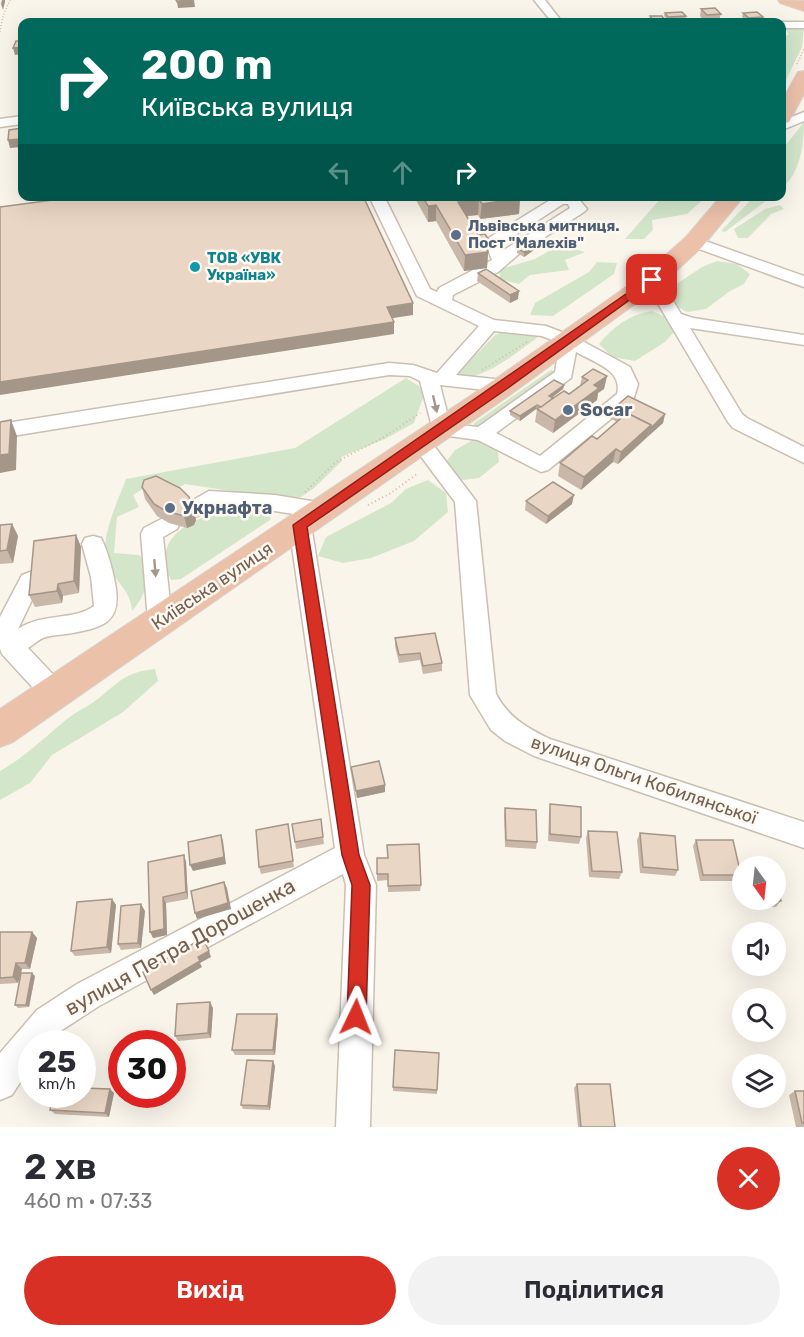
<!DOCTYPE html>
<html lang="uk">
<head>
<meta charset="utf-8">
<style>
  :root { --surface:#fff; --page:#f2f2f3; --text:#2b2b33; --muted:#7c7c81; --accent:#d93025 }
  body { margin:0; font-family:Rubik,sans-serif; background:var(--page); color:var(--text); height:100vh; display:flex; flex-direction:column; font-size:22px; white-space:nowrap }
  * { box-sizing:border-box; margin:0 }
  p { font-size:20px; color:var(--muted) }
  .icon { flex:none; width:33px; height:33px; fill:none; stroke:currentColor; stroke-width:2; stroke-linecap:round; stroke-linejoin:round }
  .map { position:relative; height:1127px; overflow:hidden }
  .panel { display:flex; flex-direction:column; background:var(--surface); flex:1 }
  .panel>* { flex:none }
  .hud { position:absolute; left:18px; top:18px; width:768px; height:183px; border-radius:12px; box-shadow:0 6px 24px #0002; background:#00695c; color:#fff; overflow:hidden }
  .needle { width:39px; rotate:165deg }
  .fabs { position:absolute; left:732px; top:856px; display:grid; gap:12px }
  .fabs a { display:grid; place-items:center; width:54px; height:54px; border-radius:50%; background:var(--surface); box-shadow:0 6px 24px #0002; font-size:30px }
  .speed { position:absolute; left:18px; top:1030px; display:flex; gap:12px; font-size:30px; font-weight:700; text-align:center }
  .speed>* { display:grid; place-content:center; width:78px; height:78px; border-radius:50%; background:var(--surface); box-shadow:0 6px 24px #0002; line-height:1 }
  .speed small { font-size:15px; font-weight:400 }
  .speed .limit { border:9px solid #d22; background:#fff; color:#111 }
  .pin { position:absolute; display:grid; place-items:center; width:51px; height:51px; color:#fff; margin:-26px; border-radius:12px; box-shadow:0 3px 9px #0006 }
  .me { position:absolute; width:66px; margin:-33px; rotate:2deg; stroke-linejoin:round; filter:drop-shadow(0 0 4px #0008) }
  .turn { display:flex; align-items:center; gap:21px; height:126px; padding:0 24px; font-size:27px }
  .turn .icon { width:78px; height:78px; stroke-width:2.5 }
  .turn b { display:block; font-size:42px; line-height:51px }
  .lanes { display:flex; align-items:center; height:57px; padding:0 24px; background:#0003; justify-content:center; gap:30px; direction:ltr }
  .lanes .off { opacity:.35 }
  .round { display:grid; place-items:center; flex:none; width:63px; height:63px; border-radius:32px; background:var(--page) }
  .head { display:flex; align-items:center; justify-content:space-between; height:102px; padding:0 24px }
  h1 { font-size:36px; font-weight:600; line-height:45px }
  .button { display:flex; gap:12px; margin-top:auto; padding:12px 24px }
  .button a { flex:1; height:69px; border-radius:36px; background:var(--accent); color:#fff; font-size:24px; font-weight:600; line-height:69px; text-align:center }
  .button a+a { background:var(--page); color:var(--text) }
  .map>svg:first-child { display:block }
  .green { fill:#d3e6ca }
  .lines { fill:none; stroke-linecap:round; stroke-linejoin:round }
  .minor-casing { stroke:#cbbfb2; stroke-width:3 }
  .highway-casing { stroke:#d8d2ce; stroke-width:2 }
  .path-far1 { stroke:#d1bca9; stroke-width:1.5; stroke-dasharray:1 2; stroke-linecap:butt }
  .path { stroke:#d1bca9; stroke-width:2; stroke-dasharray:1 3; stroke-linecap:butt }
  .minor { fill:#fff; fill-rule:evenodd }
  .highway { fill:#ecc1aa; fill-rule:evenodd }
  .wall { fill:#c9b8a9 }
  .shaded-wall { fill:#a49689 }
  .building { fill:#ead6c4; stroke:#a49689; stroke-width:1.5 }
  .oneway { fill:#a3978e }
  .route { fill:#d93025; stroke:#8d1f18; stroke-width:1.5 }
  .service-dot { fill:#5c6f8a; stroke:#fdf9f1; stroke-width:2 }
  .culture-dot { fill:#0f9aa8; stroke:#fdf9f1; stroke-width:2 }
  .labels { text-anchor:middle; stroke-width:5; stroke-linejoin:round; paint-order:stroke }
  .far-service-label { font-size:15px; font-weight:bold; fill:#4e5e75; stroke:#fdf9f1; text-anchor:start }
  .far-culture-label { font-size:15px; font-weight:bold; fill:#0d838f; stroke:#fdf9f1; text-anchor:start }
  .service-label { font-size:18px; font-weight:bold; fill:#4e5e75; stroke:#fdf9f1; text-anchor:start }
  .street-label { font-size:18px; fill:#725f51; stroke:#fdf9f1 }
  .near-street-label { font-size:21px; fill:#725f51; stroke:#fdf9f1 }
</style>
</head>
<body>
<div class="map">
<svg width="804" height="1127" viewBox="0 0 804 1127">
  <rect width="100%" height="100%" fill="#faf5eb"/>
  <g class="green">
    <path d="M 784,27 L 804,29 L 802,47 L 782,88 L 782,39 L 789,34 Z"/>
    <path d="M 804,122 C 804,145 800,173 782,188 L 782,150 Z"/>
    <path d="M 662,197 L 706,197 L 687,214 L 652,220 L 653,230 L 644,239 L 625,239 Z"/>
    <path d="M 748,197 L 771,197 L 725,232 L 721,231 L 749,202 Z"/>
    <path d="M 780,205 L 784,209 L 771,214 L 748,238 L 738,238 L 734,229 L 765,209 Z"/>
    <path d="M 566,247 L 585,252 L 565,260 L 569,270 L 530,275 L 519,284 L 499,279 L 501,269 L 535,259 L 549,251 Z"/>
    <path d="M 717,261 L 737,264 L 750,274 L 744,284 L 730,291 L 706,309 L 687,312 L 670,303 L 666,291 L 702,267 Z"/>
    <path d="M 597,262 L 617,263 L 614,274 L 553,316 L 530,315 L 535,303 L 589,272 Z"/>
    <path d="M 652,311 L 670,319 L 674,332 L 665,342 L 635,361 L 612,357 L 599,344 C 614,326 629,315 652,311 Z"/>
    <path d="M 503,332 L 537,335 L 537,338 C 516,352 483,383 455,376 L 495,335 Z"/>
    <path d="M 551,370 L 556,372 L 480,427 L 474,427 L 474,423 Z"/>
    <path d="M 406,378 L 419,386 L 424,395 L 414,423 L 385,439 L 341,457 L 342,461 L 313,489 L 301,497 L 277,498 L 185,484 L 169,494 L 151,484 L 133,495 L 139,507 L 117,517 L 114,553 L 139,555 L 145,561 C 148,584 147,593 132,611 C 131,591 116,582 108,566 C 97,543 118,501 126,479 L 295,448 Z"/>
    <path d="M 473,440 L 497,446 L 499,462 L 479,478 L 454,481 L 444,465 L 455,450 Z"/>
    <path d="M 428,480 L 446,493 L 448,512 L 414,541 L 371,558 L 343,563 L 318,556 L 326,537 L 391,503 L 406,489 Z"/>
    <path d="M 229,509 C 242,509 261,506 272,514 L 270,520 L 181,579 L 171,580 C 149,536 194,518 229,509 Z"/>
    <path d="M 155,669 L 158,681 L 123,712 L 52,755 L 30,783 L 0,800 L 0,771 C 25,757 45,737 67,719 C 77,711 89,706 99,698 C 120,681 126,672 155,669 Z"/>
  </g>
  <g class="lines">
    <g class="minor-casing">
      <g id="minor">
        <path d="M 534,0 L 545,0 L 562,22 L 552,22 Z"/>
        <path d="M 778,22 L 804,22 L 804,28 L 782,28 L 782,22 Z"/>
        <path d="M 804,112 L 804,121 L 782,130 L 782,121 Z"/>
        <path d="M 22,116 L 22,124 L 0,127 L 0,119 Z"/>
        <path d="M 369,196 L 384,196 L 430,289 L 437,292 L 439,288 L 492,260 L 485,242 L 487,239 L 555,197 L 577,197 L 587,209 L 584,212 L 520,253 L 498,272 L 453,295 L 452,300 L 494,320 L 546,326 L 575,337 L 630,367 L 638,384 L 633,401 L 548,470 L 541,472 L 478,440 L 434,434 L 420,381 L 410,376 L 389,375 L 0,438 L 0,424 L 389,363 L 413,365 L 437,373 L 479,326 L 417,296 ZM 563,204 L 568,204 L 570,208 L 504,250 L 502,244 ZM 494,331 L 542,336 L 560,343 L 555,372 L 478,427 L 450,424 L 440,385 L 504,392 L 511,390 L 513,386 L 511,382 L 504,380 L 456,375 ZM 576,352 C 595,363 623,370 617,394 L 540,456 L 496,433 L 571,378 Z"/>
        <path d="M 694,237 L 804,276 L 804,287 L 688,245 L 686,242 L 688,239 Z"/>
        <path d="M 652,275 L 658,276 L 681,314 L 693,318 L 804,335 L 804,345 L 690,328 L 742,414 L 747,418 L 804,447 L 804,463 L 733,428 L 728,422 L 644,280 Z"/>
        <path d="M 421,436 L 428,438 L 476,501 L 496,694 C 508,717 527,728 550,739 L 804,822 L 804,848 L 534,756 L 505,741 L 491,730 L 470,695 L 455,502 L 411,443 L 414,438 Z"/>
        <path d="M 209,491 L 275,495 L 323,503 L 331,506 L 334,511 L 331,516 L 323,519 L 275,511 L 213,507 L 200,515 L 192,518 L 184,515 L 181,510 L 184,505 Z"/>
        <path d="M 169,515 L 177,517 L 180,523 L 177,529 L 163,537 L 172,621 L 168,628 L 160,630 L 152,628 L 148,621 L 141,534 L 144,528 Z"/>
        <path d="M 300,517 L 308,519 L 311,525 L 364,855 L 376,885 L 370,1127 L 336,1127 L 346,885 L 343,874 L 99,1006 L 59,1032 L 49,1044 L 32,1044 L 32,1064 L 12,1095 L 0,1100 L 0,1053 L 37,1010 L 77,984 L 335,848 L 289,525 L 292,519 Z"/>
        <path d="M 93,536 L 101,538 C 108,552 112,568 115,583 C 123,624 102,628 66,634 C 59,635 50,635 43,638 C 38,640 33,645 28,648 L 63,685 L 67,693 L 63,701 L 54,704 L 45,701 L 2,654 L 0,649 L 0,617 L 22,575 L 30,572 L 38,575 L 41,581 L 18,629 C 44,612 74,621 94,606 L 91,577 L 82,544 L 85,538 Z"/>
      </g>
    </g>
    <g class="highway-casing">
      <g id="highway">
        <path d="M 778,0 L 804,1 L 804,11 L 780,3 Z"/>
        <path d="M 804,71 L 804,94 L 789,122 L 782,124 L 782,101 L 798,72 Z"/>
        <path d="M 721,196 L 744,196 L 702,247 L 661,285 L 514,392 L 13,742 L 0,747 L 0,709 L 494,380 L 643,275 L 686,237 Z"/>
      </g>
    </g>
    <g class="path-far1">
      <path d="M 0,32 L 3,16 L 10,0"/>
      <path d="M 797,64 L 804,49"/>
    </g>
    <g class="path">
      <path d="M 482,370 L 527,342"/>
      <path d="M 305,492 L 336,462 L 384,437 L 420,413"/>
      <path d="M 368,505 L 391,493 L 417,474"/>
    </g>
    <use href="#minor" class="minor"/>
    <use href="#highway" class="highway"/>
  </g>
  <g class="wall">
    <path d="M 701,9 L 721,14 L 719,20 L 705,21 L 700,16 Z"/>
    <path d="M 665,13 L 686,16 L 685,20 L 667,20 L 664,16 Z"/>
    <path d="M 743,13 L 763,17 L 762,20 L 748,22 L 742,17 Z"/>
    <path d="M 650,16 L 664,19 L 663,22 L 652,22 L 650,20 Z"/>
    <path d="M 416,196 L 519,196 L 520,198 L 519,214 L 480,219 L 478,215 L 466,216 L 478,235 L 489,240 L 488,251 L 488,252 L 487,268 L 464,271 L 436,221 L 428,222 L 416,200 Z"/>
    <path d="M 537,248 L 524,257 L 517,253 L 517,249 Z"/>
    <path d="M 478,273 L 518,299 L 510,303 L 477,281 Z"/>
    <path d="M 607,376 L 604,389 L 598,393 L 597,400 L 553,433 L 535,422 L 537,409 L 536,409 L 520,421 L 510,415 L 510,411 L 564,385 L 563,389 L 552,398 L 553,398 L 569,394 L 580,386 L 582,377 Z"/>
    <path d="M 612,410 L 665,414 L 663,423 L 618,464 L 613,462 L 581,490 L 558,476 L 560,463 L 597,439 L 617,422 L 610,418 Z"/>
    <path d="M 142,487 L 193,507 L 196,520 L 194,525 L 187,528 L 169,523 L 157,516 L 145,499 Z"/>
    <path d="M 526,501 L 572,504 L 546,524 L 525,510 Z"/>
    <path d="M 12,524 L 18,536 L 13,563 L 0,564 L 0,525 Z"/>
    <path d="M 76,535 L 81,547 L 79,593 L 63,596 L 62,603 L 35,607 L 29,595 Z"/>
    <path d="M 395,638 L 442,663 L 442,671 L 423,674 L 420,660 L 399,663 L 395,646 Z"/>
    <path d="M 351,767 L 385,785 L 385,792 L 357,798 Z"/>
    <path d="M 550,804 L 581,837 L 579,844 L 548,841 L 549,811 Z"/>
    <path d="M 505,808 L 537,842 L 536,849 L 505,847 L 504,815 Z"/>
    <path d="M 321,819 L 324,844 L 296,849 L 295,842 Z"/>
    <path d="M 288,824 L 294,867 L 261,874 L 259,867 Z"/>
    <path d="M 588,831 L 622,872 L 619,879 L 589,877 L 586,838 Z"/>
    <path d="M 640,833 L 678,870 L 675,876 L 640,873 L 637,840 Z"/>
    <path d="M 696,840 L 741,875 L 737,881 L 700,881 L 693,846 Z"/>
    <path d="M 184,855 L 186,862 L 188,899 L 166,903 L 167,935 L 153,938 L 148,862 Z"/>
    <path d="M 377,858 L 421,885 L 420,891 L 388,892 L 388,880 L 377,881 Z"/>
    <path d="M 112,899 L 116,905 L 111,953 L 75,956 L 71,951 Z"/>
    <path d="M 757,900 L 776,900 L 781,901 L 776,907 L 758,906 Z"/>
    <path d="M 145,911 L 141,948 L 121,950 L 118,944 Z"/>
    <path d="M 0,932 L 32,932 L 37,938 L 30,969 L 22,969 L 18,983 L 0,984 Z"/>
    <path d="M 35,976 L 29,1007 L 18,1008 L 15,1005 Z"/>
    <path d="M 213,1008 L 211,1038 L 178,1041 L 175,1036 Z"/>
    <path d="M 278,1019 L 275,1055 L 235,1055 L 232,1050 Z"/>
    <path d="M 275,1066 L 270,1110 L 243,1109 L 241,1105 Z"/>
    <path d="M 577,1084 L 615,1127 L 578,1127 L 574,1088 Z"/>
    <path d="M 393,1087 L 437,1090 L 437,1094 L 393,1091 Z"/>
    <path d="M 795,1091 L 804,1091 L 804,1127 L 796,1127 L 789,1095 Z"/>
    <path d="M 114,1093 L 109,1117 L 55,1114 L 50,1110 Z"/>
  </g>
  <g class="shaded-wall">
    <path d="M 2,0 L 5,0 L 5,2 L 3,10 L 1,4 Z"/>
    <path d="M 194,0 L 195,7 L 178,8 L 177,2 Z"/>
    <path d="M 763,17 L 762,20 L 748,22 L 749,18 Z"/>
    <path d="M 22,47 L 22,54 L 15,55 L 13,48 Z"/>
    <path d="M 22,139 L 22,147 L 10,148 L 8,140 Z"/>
    <path d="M 520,198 L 519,214 L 480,219 L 482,204 Z"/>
    <path d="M 479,199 L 478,215 L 457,217 L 458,202 Z"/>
    <path d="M 436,205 L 436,221 L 428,222 L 428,206 Z"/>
    <path d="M 489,240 L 487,268 L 464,271 L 465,255 L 482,241 Z"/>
    <path d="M 537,244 L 537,248 L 524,257 L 524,252 Z"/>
    <path d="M 519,291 L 518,299 L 510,303 L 510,295 Z"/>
    <path d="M 413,303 L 413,315 L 387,319 L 387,307 Z"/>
    <path d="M 394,322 L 394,334 L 0,395 L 0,382 Z"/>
    <path d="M 607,376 L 604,389 L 598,393 L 597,400 L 553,433 L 555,420 L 594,385 Z"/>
    <path d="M 564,385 L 563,389 L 548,400 L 549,396 Z"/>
    <path d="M 537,405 L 536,409 L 520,421 L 520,416 Z"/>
    <path d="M 665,414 L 663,423 L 647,437 L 650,429 Z"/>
    <path d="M 11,420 L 17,436 L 16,470 L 0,473 L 0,455 Z"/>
    <path d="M 651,425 L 647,437 L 618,464 L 621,452 Z"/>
    <path d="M 616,449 L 613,462 L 581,490 L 584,477 Z"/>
    <path d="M 574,495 L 572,504 L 546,524 L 548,516 Z"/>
    <path d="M 193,507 L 196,520 L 194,525 L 187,528 L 184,516 Z"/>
    <path d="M 12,524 L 18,536 L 13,563 L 7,550 Z"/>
    <path d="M 76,535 L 81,547 L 79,593 L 74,581 Z"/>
    <path d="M 58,584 L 63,596 L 62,603 L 57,591 Z"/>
    <path d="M 385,785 L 385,792 L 357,798 L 356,791 Z"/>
    <path d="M 221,835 L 223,841 L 226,864 L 193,871 L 190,865 Z"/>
    <path d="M 184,855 L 186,862 L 188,899 L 186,892 Z"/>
    <path d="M 224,882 L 227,888 L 231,909 L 197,919 L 195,913 Z"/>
    <path d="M 163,897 L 166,903 L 167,935 L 153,938 L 150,932 Z"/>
    <path d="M 112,899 L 116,905 L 111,953 L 107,947 Z"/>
    <path d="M 141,904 L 145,911 L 141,948 L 138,943 Z"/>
    <path d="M 32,932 L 37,938 L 30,969 L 25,963 Z"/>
    <path d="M 209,951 L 211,957 L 200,963 L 202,967 L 154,995 L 151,990 L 198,957 Z"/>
    <path d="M 16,963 L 22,969 L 18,983 L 13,977 Z"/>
    <path d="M 32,973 L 35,976 L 29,1007 L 26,1005 Z"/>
    <path d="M 210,1002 L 213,1008 L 211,1038 L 208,1033 Z"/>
    <path d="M 277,1014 L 278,1019 L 275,1055 L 273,1050 Z"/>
    <path d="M 273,1061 L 275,1066 L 270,1110 L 268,1106 Z"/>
    <path d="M 110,1089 L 114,1093 L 109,1117 L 105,1113 Z"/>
  </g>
  <g class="building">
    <path d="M 176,0 L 194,0 L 177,2 Z"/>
    <path d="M 715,8 L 721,14 L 707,15 L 701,9 Z"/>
    <path d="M 682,12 L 686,16 L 668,17 L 665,13 Z"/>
    <path d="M 757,12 L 763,17 L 749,18 L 743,13 Z"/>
    <path d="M 650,16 L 662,16 L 664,19 L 652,19 Z"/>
    <path d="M 649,19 L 651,22 L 638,22 L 636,20 Z"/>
    <path d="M 16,41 L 22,41 L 22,47 L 13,48 Z"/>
    <path d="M 22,128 L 22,139 L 8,140 L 9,130 Z"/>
    <path d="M 83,196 L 363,196 L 413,303 L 387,307 L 394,322 L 0,382 L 0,207 Z"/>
    <path d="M 422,196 L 519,196 L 520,198 L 482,204 L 479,199 L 458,202 L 478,235 L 485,234 L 489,240 L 482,241 L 488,252 L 465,255 L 436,205 L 428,206 Z"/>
    <path d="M 530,241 L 537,244 L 524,252 L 517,249 Z"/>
    <path d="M 486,269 L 519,291 L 510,295 L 478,273 Z"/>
    <path d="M 593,369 L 607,376 L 594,385 L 599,388 L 555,420 L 537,409 L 564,391 L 569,394 L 588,380 L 582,377 Z"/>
    <path d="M 554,380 L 564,385 L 549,396 L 553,398 L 541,407 L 537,405 L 520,416 L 510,411 Z"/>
    <path d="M 628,396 L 665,414 L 650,429 L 651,425 L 627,413 L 624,416 L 612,410 Z"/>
    <path d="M 627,413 L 651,425 L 621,452 L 616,449 L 584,477 L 560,463 L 592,436 L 597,439 Z"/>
    <path d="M 11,420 L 9,454 L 0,455 L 0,422 Z"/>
    <path d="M 156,476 L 180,488 L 189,497 L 193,507 L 191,513 L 184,516 L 166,511 L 154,504 L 142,487 L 144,480 Z"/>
    <path d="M 553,482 L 574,495 L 548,516 L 526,501 Z"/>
    <path d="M 12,524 L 7,550 L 0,551 L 0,525 Z"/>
    <path d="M 76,535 L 74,581 L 58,584 L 57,591 L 29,595 L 34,541 Z"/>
    <path d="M 435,633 L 442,663 L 423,666 L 420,653 L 399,655 L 395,638 Z"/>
    <path d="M 379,761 L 385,785 L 356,791 L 351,767 Z"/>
    <path d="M 550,804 L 581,807 L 581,837 L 550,834 Z"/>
    <path d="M 505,808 L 536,810 L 537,842 L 506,840 Z"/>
    <path d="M 321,819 L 323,837 L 295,842 L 292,824 Z"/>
    <path d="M 288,824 L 293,861 L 259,867 L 256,830 Z"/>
    <path d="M 588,831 L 617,832 L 622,872 L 592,871 Z"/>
    <path d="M 640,833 L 675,836 L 678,870 L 643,867 Z"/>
    <path d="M 221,835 L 224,857 L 190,865 L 188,842 Z"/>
    <path d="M 696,840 L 733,840 L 741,875 L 703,875 Z"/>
    <path d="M 419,844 L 421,885 L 388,886 L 388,874 L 377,874 L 377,858 L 388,858 L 387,845 Z"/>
    <path d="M 184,855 L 186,892 L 163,897 L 164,929 L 150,932 L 148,862 Z"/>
    <path d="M 756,862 L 773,863 L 774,867 L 757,867 Z"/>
    <path d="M 776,873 L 781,901 L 766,900 L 776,900 Z"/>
    <path d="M 224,882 L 228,903 L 195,913 L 191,891 Z"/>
    <path d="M 112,899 L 107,947 L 71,951 L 77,902 Z"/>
    <path d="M 141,904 L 138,943 L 118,944 L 121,906 Z"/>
    <path d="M 0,932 L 32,932 L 25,963 L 16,963 L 13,977 L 0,978 Z"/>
    <path d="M 203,938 L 209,951 L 198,957 L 200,961 L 151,990 L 143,972 Z"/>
    <path d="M 21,973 L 32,973 L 26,1005 L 15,1005 Z"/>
    <path d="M 210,1002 L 208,1033 L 175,1036 L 177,1004 Z"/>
    <path d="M 237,1014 L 277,1014 L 273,1050 L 232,1050 Z"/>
    <path d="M 395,1050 L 439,1053 L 437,1090 L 393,1087 Z"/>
    <path d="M 247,1060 L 273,1061 L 268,1106 L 241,1105 Z"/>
    <path d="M 577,1084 L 610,1084 L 615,1127 L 581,1127 Z"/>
    <path d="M 82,1088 L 110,1089 L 105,1113 L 50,1110 L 53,1095 L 82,1095 Z"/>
    <path d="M 795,1091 L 804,1091 L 804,1123 L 802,1123 Z"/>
  </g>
  <defs><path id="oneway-solid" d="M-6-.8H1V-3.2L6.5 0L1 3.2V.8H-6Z" transform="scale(1.5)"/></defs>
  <g class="oneway">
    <use href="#oneway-solid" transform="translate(435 404) rotate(77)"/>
    <use href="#oneway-solid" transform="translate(155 568) rotate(85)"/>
  </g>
  <path class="route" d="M 649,278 L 657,280 L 508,388 L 307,527 L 359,855 L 370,885 L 366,1017 L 363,1024 L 356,1027 L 350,1024 L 347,1017 L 352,885 L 342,855 L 293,525 Z"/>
  <g class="service-dot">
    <circle cx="456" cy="235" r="6"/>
    <circle cx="568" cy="410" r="6"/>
    <circle cx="170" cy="508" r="6"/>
  </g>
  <circle class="culture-dot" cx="195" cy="267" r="6"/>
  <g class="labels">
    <g class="far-service-label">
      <text x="468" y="231">Львівська митниця.<tspan x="468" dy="17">Пост "Малехів"</tspan></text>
    </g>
    <g class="far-culture-label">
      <text x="207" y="263">ТОВ «УВК<tspan x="207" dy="17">Україна»</tspan></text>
    </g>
    <g class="service-label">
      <text x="580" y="416">Socar</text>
      <text x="182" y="514">Укрнафта</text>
    </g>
    <g class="street-label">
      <text transform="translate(212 586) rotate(-34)" y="6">Київська вулиця</text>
      <text transform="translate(644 780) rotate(19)" y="6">вулиця Ольги Кобилянської</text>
    </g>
    <g class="near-street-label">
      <text transform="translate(180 947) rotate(-29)" y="7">вулиця Петра Дорошенка</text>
    </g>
  </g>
</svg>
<div class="fabs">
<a><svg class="needle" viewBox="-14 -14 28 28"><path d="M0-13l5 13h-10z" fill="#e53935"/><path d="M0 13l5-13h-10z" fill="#7c7c81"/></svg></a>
<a><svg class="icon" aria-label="sound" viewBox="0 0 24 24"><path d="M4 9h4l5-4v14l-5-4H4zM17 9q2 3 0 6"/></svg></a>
<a><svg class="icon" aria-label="search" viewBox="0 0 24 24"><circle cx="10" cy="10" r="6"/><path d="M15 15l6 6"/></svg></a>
<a><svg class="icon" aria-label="layers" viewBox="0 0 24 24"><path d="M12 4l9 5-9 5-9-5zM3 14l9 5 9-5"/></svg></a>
</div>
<div class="speed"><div>25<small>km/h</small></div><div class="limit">30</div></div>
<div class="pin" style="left:652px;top:280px;background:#d93025"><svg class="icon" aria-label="arrive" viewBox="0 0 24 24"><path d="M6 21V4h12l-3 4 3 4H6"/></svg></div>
<svg class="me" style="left:356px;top:1017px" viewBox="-20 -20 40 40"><path d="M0-17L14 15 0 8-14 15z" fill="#d93025" stroke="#fff" stroke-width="4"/></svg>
<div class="hud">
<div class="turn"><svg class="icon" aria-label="right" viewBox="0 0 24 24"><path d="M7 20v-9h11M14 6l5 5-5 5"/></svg><div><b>200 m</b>Київська вулиця</div></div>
<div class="lanes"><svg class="icon off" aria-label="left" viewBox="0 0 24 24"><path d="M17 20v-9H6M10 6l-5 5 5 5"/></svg><svg class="icon off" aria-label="ahead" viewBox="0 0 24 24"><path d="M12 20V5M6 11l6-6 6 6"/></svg><svg class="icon" aria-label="right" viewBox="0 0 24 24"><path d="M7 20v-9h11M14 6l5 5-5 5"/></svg></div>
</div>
</div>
<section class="panel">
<div class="head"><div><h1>2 хв</h1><p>460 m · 07:33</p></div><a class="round" style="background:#d93025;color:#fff"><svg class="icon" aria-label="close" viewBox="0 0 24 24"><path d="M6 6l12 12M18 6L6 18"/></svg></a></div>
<div class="button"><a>Вихід</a><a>Поділитися</a></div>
</section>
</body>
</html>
